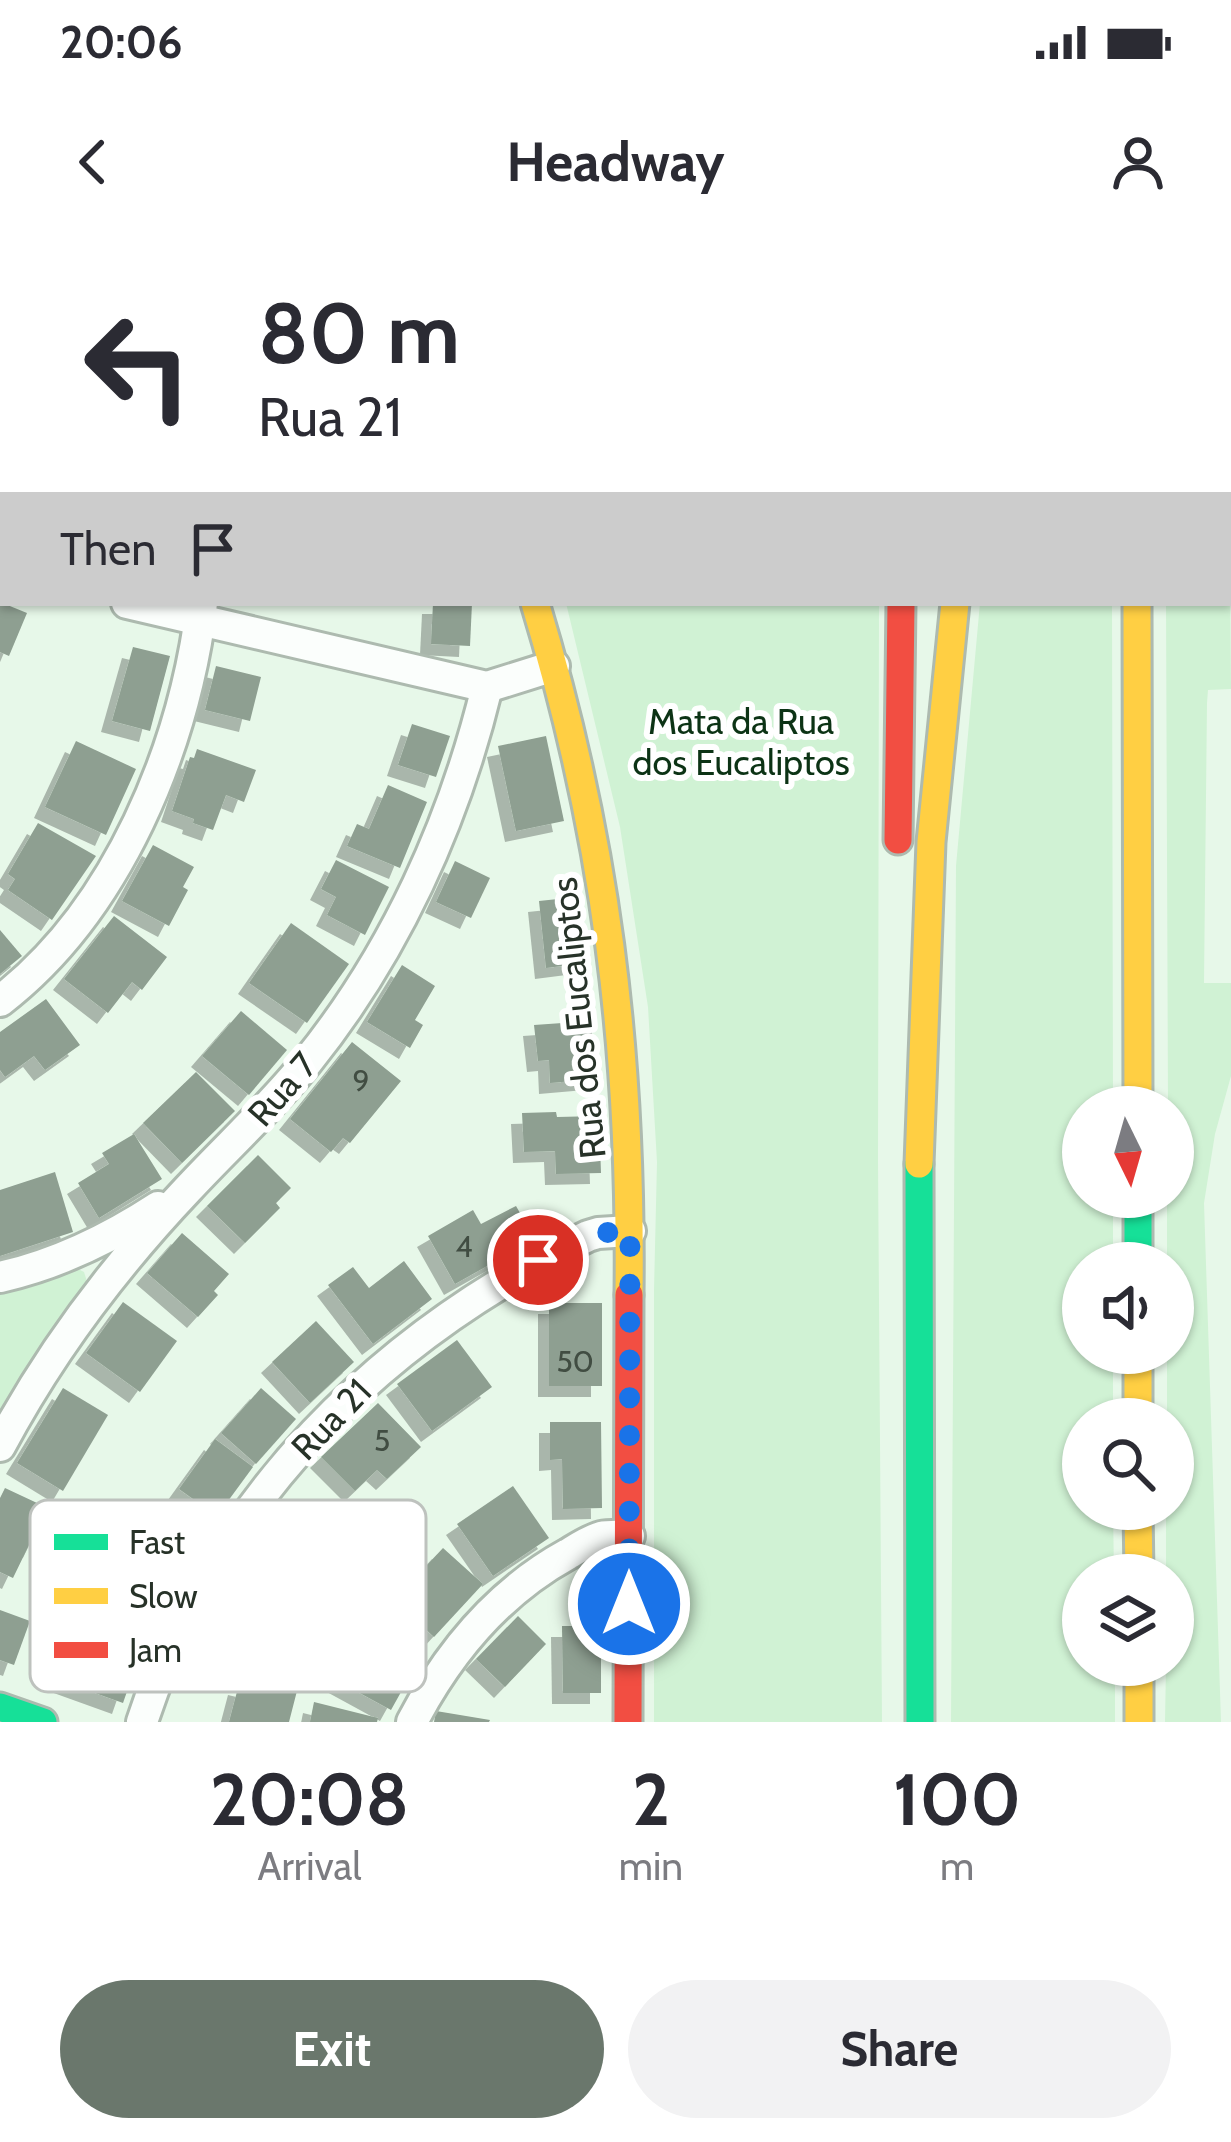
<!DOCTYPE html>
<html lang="en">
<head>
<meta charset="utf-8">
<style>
  :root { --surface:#fff; --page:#f2f2f3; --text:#2b2b33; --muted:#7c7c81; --accent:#6a776c }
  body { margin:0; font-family:Cabin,sans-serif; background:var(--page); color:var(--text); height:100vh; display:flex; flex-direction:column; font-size:45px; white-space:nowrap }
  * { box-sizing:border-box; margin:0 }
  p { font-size:39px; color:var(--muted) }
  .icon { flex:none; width:66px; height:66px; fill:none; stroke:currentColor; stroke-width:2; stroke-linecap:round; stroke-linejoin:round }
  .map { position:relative; height:1482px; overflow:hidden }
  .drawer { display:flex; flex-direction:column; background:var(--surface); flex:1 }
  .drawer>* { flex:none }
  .top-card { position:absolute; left:0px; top:0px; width:1233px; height:366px; box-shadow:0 3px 9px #0004; background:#fff; color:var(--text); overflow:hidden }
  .needle { width:78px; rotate:175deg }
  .controls { position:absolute; left:1062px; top:846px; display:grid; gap:24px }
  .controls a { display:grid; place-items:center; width:132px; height:132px; border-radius:50%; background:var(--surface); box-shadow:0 3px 9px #0004; font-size:60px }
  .pin { position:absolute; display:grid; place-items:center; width:102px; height:102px; color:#fff; margin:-51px; border:6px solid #fff; border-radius:50%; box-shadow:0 3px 12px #0007 }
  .me { position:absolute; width:132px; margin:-66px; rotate:0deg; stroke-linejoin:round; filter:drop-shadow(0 0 9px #0008) }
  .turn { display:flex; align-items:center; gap:42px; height:252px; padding:0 60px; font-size:54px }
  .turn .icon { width:156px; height:156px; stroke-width:2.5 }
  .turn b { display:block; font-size:84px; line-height:102px }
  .then { display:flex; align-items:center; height:114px; padding:0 60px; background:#0003; gap:24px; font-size:45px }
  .eta { display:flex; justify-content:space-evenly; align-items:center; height:204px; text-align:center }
  .eta b { font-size:72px; font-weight:800; line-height:84px }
  .cta { display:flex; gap:24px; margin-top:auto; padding:24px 60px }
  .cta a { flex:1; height:138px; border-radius:72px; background:var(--accent); color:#fff; font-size:48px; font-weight:800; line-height:138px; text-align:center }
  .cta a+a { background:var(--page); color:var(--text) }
  .status { display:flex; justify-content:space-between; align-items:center; height:84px; padding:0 60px; background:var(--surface); direction:ltr }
  .status svg { height:33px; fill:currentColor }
  header { display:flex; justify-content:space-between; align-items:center; height:156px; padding:0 60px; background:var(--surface); font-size:54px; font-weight:800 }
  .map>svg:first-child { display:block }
  .green { fill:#d0f2d4 }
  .building { fill:#8e9f91; filter:url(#shadow) }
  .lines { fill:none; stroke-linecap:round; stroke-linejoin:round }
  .street-casing { stroke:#adbaaf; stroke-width:36 }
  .fast-casing { stroke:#adbaaf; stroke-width:33 }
  .slow-casing { stroke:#adbaaf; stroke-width:33 }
  .jam-casing { stroke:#adbaaf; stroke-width:33 }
  .street { stroke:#fbfefc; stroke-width:30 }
  .fast { stroke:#16e098; stroke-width:27 }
  .slow { stroke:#ffcf43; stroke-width:27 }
  .jam { stroke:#f24e42; stroke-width:27 }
  .route { stroke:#1a73e8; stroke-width:21; stroke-dasharray:0 37.8 }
  .labels { text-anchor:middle; stroke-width:12; stroke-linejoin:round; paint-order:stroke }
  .number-label { font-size:30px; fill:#414d42 }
  .park-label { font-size:36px; fill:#0c3315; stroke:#fff }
  .street-label { font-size:36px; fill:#273228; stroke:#fff }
  .key { fill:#fff; stroke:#bec2be; stroke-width:3 }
  .key-label { font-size:33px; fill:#273228 }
</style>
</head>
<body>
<div class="status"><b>20:06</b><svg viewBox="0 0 49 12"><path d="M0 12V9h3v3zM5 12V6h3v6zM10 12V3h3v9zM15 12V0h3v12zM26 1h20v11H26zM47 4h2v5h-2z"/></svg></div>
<header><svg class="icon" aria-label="back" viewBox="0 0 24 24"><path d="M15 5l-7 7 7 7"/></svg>Headway<svg class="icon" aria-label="person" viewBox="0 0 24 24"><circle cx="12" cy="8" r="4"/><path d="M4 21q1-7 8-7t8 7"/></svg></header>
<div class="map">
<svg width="1231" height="1482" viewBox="0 0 1231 1482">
  <defs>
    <filter id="shadow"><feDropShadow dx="-11" dy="11" stdDeviation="0" flood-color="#0004"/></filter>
  </defs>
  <rect width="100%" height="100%" fill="#e7f8e9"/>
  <g class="green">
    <path d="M 414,0 L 880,0 L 880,3 L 416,3 Z"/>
    <path d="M 1230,334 L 1231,449 L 1208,450 L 1207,463 L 1204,743 L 1231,743 L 1231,836 L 1215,894 L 1204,963 L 1221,1482 L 1165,1482 L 1166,1425 L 1173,1425 L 1173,1335 L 1166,1335 L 1166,1269 L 1173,1269 L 1173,1179 L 1167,1179 L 1167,1113 L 1173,1113 L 1173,1023 L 1167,1023 L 1167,957 L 1173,957 L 1173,867 L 1168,867 L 1166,363 L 1230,363 Z"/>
    <path d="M 566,363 L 879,363 L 878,921 L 882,1482 L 654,1482 L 654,1050 L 657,922 L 648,767 L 620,587 Z"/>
    <path d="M 980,363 L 1112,363 L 1113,867 L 1083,867 L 1083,957 L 1113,957 L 1113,1023 L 1083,1023 L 1083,1113 L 1113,1113 L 1113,1179 L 1083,1179 L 1083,1269 L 1113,1269 L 1114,1335 L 1083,1335 L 1083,1425 L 1115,1425 L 1115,1482 L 951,1482 L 956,626 Z"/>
    <path d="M 78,1029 L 84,1032 L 88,1045 L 0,1176 L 0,1051 Z"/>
  </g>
  <g class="building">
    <path d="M 0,362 L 27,373 L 9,416 L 0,412 Z"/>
    <path d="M 433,363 L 472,363 L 470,406 L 431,404 Z"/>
    <path d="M 133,407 L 170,416 L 150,491 L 112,481 Z"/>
    <path d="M 216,426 L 261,437 L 250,481 L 205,470 Z"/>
    <path d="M 412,484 L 450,496 L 436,537 L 398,525 Z"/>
    <path d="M 546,496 L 564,581 L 516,591 L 498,506 Z"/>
    <path d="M 76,501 L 136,529 L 106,595 L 45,567 Z"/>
    <path d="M 197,509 L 256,530 L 244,562 L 226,555 L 213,590 L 193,583 L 194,579 L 172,571 L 190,517 L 194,518 Z"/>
    <path d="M 388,545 L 427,562 L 400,628 L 347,606 L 357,584 L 369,589 Z"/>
    <path d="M 38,583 L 96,616 L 52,680 L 8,650 L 15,639 L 8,634 Z"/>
    <path d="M 153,605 L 194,627 L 183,647 L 188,650 L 169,686 L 122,661 Z"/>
    <path d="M 336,620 L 389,647 L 365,695 L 327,675 L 336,657 L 321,649 Z"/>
    <path d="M 455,621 L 490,638 L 471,678 L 436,662 Z"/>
    <path d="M 577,657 L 585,723 L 546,728 L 539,661 Z"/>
    <path d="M 114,676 L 167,717 L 142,750 L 132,742 L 108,773 L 64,739 Z"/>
    <path d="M 291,683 L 349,724 L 307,783 L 249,743 Z"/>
    <path d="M 0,690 L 22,716 L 0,734 Z"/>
    <path d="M 402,725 L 435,746 L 415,780 L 423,785 L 410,808 L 367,782 Z"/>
    <path d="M 46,759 L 80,805 L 45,830 L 34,816 L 5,837 L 0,830 L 0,792 Z"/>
    <path d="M 241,771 L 287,810 L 249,855 L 202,816 Z"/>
    <path d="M 591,781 L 596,839 L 550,843 L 549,820 L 538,821 L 534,785 Z"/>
    <path d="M 352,802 L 401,841 L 350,903 L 343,898 L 331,912 L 290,879 Z"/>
    <path d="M 196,832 L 235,871 L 182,923 L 143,883 Z"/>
    <path d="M 556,872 L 557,877 L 599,876 L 601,933 L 556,934 L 555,911 L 524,912 L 522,873 Z"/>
    <path d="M 134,894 L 162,939 L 99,978 L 78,943 L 109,924 L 102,913 Z"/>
    <path d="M 258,915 L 291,948 L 276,963 L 280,968 L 245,1003 L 207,966 Z"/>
    <path d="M 55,932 L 73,992 L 0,1016 L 0,950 Z"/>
    <path d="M 516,966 L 535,999 L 455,1044 L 428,996 L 473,970 L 481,984 Z"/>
    <path d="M 182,993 L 229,1034 L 214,1051 L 218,1055 L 198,1077 L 147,1033 Z"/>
    <path d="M 404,1021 L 432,1059 L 373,1104 L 328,1045 L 353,1027 L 369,1048 Z"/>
    <path d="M 123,1062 L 177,1101 L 140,1152 L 86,1113 Z"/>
    <rect x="549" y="1063" width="53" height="83"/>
    <path d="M 316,1081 L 354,1122 L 310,1163 L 272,1122 Z"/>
    <path d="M 457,1100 L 492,1147 L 432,1191 L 397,1144 Z"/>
    <path d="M 63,1148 L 108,1175 L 63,1251 L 17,1223 Z"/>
    <path d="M 261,1148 L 296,1179 L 256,1224 L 221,1193 Z"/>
    <path d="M 378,1163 L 421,1207 L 387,1239 L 377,1230 L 355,1251 L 321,1217 Z"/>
    <path d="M 550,1182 L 601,1182 L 602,1268 L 563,1269 L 562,1219 L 550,1220 Z"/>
    <path d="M 215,1199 L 253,1227 L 217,1276 L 179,1249 Z"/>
    <path d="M 513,1246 L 549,1298 L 493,1336 L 457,1284 Z"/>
    <path d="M 5,1248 L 52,1270 L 34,1307 L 29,1305 L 13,1338 L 0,1332 L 0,1258 Z"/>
    <path d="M 443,1308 L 483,1344 L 434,1397 L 394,1360 Z"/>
    <path d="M 0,1370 L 30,1381 L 14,1425 L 0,1420 Z"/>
    <path d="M 518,1376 L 546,1404 L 505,1447 L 476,1419 Z"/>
    <path d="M 562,1386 L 601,1386 L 601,1453 L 563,1453 Z"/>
    <path d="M 64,1391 L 139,1417 L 123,1463 L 48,1436 Z"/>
    <path d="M 381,1409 L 415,1427 L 391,1470 L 336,1440 L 350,1415 L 372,1427 Z"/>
    <path d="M 263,1439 L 298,1447 L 289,1482 L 229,1482 L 239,1444 L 260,1449 Z"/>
    <path d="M 314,1462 L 378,1478 L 377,1482 L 310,1482 Z"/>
    <path d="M 436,1471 L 490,1480 L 489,1482 L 434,1482 Z"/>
  </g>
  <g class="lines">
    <g class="street-casing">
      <g id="street">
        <path d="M 152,0 L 153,3"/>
        <path d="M 0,333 L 3,334"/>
        <path d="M 127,363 L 487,447 L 554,426"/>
        <path d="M 0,761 C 118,670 184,508 202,363"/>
        <path d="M 0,1037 C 58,1024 109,999 158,967"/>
        <path d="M 0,1206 C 50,1112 115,1026 188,949 C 228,906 270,868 307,822 C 395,713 454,583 487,447"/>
        <path d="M 142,1482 C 215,1259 381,1096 588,996 L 598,993 L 630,991"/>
        <path d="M 412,1482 C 448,1413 499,1352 568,1314 C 578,1308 590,1300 601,1297 C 610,1295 620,1296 629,1296"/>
      </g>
    </g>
    <g class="fast-casing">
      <g id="fast">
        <path d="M 384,0 L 386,3"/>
        <path d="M 907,0 L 907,3"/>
        <path d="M 1138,0 L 1138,3"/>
        <path d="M 919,924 L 920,1482"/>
        <path d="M 1138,957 L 1138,1023"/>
        <path d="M 0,1467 L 43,1482"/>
      </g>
    </g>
    <g class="slow-casing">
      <g id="slow">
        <path d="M 993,0 L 993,3"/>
        <path d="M 535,363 C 606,597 632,811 629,1055"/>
        <path d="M 1137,363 L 1138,867"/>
        <path d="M 919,924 L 931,602 L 955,363"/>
        <path d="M 1138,1113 L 1138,1179"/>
        <path d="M 1138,1269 L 1139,1335"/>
        <path d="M 1139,1425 L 1139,1482"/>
      </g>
    </g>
    <g class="jam-casing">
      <g id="jam">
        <path d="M 898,600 L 901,363"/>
        <path d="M 628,1482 L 629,1055"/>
      </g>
    </g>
    <use href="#street" class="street"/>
    <use href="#fast" class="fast"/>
    <use href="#slow" class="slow"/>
    <use href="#jam" class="jam"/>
  </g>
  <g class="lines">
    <path class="route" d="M 538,1020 L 598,993 L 630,991 L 629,1364"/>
  </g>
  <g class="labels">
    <g class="number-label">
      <text x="361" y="851">9</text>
      <text x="464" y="1017">4</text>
      <text x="575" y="1132">50</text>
      <text x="382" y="1211">5</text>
    </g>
    <g class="park-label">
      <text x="741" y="494">Mata da Rua<tspan x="741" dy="41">dos Eucaliptos</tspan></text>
    </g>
    <g class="street-label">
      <text transform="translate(578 778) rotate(-96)" y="13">Rua dos Eucaliptos</text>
      <text transform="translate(282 849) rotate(-49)" y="13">Rua 7</text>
      <text transform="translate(331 1179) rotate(-46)" y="13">Rua 21</text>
    </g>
  </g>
  <rect x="30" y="1260" width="396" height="192" rx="18" class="key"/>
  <rect x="54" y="1294" width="54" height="16" fill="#16e098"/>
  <rect x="54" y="1348" width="54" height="16" fill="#ffcf43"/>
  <rect x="54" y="1402" width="54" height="16" fill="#f24e42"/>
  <g class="key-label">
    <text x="129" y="1314">Fast</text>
    <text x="129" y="1368">Slow</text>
    <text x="129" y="1422">Jam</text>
  </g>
</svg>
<div class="controls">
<a><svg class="needle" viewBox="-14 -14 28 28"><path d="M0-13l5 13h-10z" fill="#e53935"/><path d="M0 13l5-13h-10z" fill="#7c7c81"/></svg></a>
<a><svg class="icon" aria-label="sound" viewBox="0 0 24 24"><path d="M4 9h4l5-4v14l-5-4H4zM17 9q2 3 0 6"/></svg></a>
<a><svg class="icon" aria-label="search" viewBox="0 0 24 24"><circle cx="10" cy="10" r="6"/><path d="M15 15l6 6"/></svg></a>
<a><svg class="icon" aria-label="layers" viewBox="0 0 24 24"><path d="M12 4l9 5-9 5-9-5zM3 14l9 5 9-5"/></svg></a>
</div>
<div class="pin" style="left:538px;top:1020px;background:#d93025"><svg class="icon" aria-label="arrive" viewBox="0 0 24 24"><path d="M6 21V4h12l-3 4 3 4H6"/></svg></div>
<svg class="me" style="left:629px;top:1364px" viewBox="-20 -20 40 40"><circle r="17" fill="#1a73e8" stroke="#fff" stroke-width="3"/><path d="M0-11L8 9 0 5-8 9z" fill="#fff"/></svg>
<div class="top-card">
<div class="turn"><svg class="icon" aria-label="left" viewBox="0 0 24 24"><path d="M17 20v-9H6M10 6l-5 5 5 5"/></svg><div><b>80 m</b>Rua 21</div></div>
<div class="then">Then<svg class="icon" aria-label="arrive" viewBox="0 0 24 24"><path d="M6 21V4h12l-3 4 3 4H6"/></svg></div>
</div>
</div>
<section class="drawer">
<div class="eta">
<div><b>20:08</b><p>Arrival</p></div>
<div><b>2</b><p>min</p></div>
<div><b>100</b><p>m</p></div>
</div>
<div class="cta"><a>Exit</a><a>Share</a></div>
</section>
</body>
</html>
